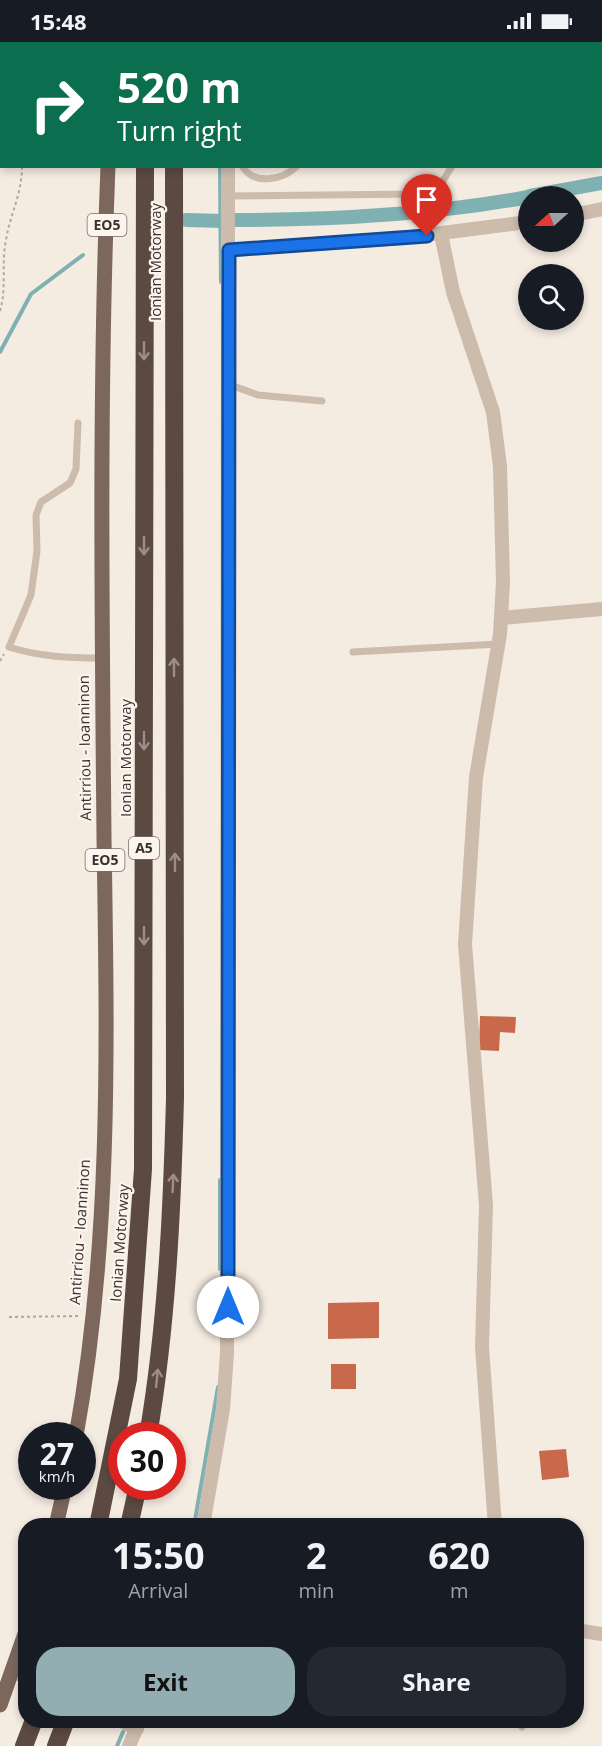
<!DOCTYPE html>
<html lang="en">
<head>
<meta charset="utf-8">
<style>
  :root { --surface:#171b24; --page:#242831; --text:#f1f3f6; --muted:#9ea1a6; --accent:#92aeb2 }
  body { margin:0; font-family:"Open Sans",sans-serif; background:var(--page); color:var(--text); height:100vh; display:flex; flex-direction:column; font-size:22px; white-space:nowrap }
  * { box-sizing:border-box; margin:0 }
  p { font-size:20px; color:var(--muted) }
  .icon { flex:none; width:33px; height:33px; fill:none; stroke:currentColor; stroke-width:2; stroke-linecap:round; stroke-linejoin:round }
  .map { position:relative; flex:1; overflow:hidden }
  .side { position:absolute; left:18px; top:1476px; width:566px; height:210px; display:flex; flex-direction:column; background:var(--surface); border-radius:24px; box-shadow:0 3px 9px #0003 }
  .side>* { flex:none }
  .banner { position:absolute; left:0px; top:0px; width:603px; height:126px; box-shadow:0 3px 9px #0003; background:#0b6e4f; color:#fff; overflow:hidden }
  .needle { width:39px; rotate:249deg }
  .fabs { position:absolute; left:518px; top:144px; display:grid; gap:12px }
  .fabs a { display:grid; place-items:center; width:66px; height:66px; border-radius:50%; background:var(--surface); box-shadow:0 3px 9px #0003; font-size:30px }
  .speed { position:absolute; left:18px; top:1380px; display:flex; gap:12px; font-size:30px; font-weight:700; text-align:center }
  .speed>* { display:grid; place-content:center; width:78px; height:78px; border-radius:50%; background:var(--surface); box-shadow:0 3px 9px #0003; line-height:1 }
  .speed small { font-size:15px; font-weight:400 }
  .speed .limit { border:9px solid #d22; background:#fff; color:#111 }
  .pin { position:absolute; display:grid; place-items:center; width:51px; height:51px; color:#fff; margin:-62px -26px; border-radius:50% 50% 50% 0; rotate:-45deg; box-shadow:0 0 6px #0007 }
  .pin .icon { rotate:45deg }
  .me { position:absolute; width:66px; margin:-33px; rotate:0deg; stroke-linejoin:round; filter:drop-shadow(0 0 4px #0008) }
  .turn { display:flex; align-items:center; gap:21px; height:126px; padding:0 18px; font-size:27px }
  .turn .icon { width:78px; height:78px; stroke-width:2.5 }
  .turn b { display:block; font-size:42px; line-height:51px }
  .eta { display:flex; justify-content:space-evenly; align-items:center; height:102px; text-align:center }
  .eta b { font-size:36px; font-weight:700; line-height:42px }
  .button { display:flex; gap:12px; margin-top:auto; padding:12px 18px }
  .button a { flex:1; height:69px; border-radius:24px; background:var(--accent); color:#111; font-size:24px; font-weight:700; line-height:69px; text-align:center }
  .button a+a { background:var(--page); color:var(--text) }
  .status { display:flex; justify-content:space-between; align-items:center; height:42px; padding:0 30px; background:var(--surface); direction:ltr }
  .status svg { height:16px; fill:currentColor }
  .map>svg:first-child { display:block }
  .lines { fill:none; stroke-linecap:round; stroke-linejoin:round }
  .stream { stroke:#7fb0b2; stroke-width:4 }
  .canal { stroke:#7fb0b2; stroke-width:14 }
  .building { fill:#c8694b }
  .path { stroke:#b9a596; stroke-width:2; stroke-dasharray:3 3; stroke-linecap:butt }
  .service { stroke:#cdbbac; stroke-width:7 }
  .minor { stroke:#cdbbac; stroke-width:14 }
  .tertiary { stroke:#cdbbac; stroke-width:15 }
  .primary { stroke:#7d675c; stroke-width:15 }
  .motorway { stroke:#5c4a42; stroke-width:18 }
  .oneway { stroke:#9c8e87 }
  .route-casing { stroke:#114b97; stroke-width:15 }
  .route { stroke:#1a73e8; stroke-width:10 }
  .labels { text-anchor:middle; stroke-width:4.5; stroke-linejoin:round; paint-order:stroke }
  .shield { fill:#fbf5ee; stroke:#756b66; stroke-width:1.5 }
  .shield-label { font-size:14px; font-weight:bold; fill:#3b302b }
  .street-label { font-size:15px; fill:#3b302b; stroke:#fbf5ee }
</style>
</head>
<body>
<div class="status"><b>15:48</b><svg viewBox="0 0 49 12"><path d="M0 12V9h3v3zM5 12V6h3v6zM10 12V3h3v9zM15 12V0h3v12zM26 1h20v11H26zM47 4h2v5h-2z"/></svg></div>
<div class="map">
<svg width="602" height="1704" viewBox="0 0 602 1704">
  <rect width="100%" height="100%" fill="#f4ebe1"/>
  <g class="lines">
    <g class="stream">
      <path d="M 217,0 L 217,2"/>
      <path d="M 220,124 L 221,240"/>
      <path d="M 0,310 L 31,252 L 83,213"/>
      <path d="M 220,1227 L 220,1138"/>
      <path d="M 194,1484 L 218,1345"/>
      <path d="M 117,1704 L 123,1690"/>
    </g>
    <g class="canal">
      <path d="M 530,154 L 602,141"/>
      <path d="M 186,178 L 224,179"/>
      <path d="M 235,178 C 333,178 432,173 528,155"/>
    </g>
  </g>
  <g class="building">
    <path d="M 480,974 L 516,975 L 515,991 L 500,990 L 499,1009 L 479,1008 Z"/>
    <path d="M 379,1260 L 379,1296 L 328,1297 L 328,1261 Z"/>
    <rect x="331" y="1322" width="25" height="25"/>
    <path d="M 566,1407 L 569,1435 L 542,1438 L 539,1409 Z"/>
  </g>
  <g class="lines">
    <g class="path">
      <path d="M 0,269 C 7,245 1,223 6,198 C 10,172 22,153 22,124"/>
      <path d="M 0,619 L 4,612"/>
      <path d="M 9,1275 L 78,1274"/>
    </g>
    <g class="service">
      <path d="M 234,0 L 235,2"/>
      <path d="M 242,124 C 254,144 283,138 297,124"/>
      <path d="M 228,154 L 418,152 L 441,142 L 452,124"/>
      <path d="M 228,342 L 258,353 L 322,359"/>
      <path d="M 78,381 L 76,427 L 70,441 L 41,460 L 36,473 L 37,509 L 31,553 L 9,605 C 40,615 70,616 102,616"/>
      <path d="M 353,610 L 499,602"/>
      <path d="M 521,1678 L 522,1685"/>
    </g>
    <g class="minor">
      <path d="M 225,0 L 225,2"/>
      <path d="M 499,2 L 500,0"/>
      <path d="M 0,84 L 2,85"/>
      <path d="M 573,173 L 602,167"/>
      <path d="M 441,192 L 453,250 L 493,370 L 500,424 L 503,540 L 500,592 L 476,735 L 465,902 L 486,1163 L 482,1305 L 495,1484"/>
      <path d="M 229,208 L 402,196 L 528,180"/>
      <path d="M 501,576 L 602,567"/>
      <path d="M 203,1484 L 223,1367 L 227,1311 L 228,124"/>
      <path d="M 576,1588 L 602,1592"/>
      <path d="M 12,1629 L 26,1635"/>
      <path d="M 120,1678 L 137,1687"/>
      <path d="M 129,1704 L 140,1678"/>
    </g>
    <g class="tertiary">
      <path d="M 77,2 L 80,0"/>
      <path d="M 0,23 L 2,23"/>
    </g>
    <g class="primary">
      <path d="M 114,2 L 114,0"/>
      <path d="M 76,1394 C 112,1196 107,995 104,795 C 102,572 99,348 108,124"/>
      <path d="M 56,1484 L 65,1444"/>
      <path d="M 0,1663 L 26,1589"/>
    </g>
    <g class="motorway">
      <path d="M 150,2 L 150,0"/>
      <path d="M 178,2 L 178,0"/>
      <path d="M 148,1394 C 167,1282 172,1169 175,1056 L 174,124"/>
      <path d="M 98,1484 L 128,1337 L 143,1127 L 145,124"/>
      <path d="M 129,1484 L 138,1444"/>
      <path d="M 24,1704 L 34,1678"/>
      <path d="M 56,1704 L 66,1678"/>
    </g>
  </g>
  <defs><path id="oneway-shaft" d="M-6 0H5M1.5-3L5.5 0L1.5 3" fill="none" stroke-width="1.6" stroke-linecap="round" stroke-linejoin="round" transform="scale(1.5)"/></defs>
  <g class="oneway">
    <use href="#oneway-shaft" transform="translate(144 309) rotate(90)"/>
    <use href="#oneway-shaft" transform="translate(144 504) rotate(90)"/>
    <use href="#oneway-shaft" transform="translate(174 625) rotate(-90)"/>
    <use href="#oneway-shaft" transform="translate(144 699) rotate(90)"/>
    <use href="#oneway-shaft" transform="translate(175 820) rotate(-90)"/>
    <use href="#oneway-shaft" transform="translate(144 894) rotate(90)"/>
    <use href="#oneway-shaft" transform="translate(173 1141) rotate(-87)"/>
    <use href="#oneway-shaft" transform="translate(157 1336) rotate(-84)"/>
  </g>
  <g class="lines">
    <g class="route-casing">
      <path id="route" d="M 228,1265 L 229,208 L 427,194"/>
    </g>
    <use href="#route" class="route"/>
  </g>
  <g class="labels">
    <g class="shield">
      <rect x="87.5" y="172" width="39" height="22" rx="4.5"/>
      <rect x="129" y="795" width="30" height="22" rx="4.5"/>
      <rect x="85.5" y="807" width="39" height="22" rx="4.5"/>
    </g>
    <g class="shield-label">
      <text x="107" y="188">ΕΟ5</text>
      <text x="144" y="811">Α5</text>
      <text x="105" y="823">ΕΟ5</text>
    </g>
    <g class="street-label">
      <text transform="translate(156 220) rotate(-90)" y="5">Ionian Motorway</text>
      <text transform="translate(85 706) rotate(-91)" y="5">Antirriou - Ioanninon</text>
      <text transform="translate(126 716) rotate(-90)" y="5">Ionian Motorway</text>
      <text transform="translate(80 1190) rotate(-86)" y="5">Antirriou - Ioanninon</text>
      <text transform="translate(120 1201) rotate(-86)" y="5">Ionian Motorway</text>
    </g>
  </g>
</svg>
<div class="fabs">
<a><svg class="needle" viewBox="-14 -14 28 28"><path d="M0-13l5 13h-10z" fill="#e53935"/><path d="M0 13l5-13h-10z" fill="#9ea1a6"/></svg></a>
<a><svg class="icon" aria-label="search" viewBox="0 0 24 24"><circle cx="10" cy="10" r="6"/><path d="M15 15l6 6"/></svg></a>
</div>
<div class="speed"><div>27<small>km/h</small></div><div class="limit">30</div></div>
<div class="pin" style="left:427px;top:194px;background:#d93025"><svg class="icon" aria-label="arrive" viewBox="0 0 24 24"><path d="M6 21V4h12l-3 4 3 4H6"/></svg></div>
<svg class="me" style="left:228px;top:1265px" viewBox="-20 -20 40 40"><circle r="19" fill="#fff"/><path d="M0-13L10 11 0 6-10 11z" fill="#1a73e8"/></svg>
<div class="banner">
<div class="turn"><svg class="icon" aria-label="right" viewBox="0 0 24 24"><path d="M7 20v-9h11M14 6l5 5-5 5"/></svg><div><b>520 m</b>Turn right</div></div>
</div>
<section class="side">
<div class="eta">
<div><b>15:50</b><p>Arrival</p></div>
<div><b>2</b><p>min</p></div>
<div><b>620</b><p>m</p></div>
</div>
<div class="button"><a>Exit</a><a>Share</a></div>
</section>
</div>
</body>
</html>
